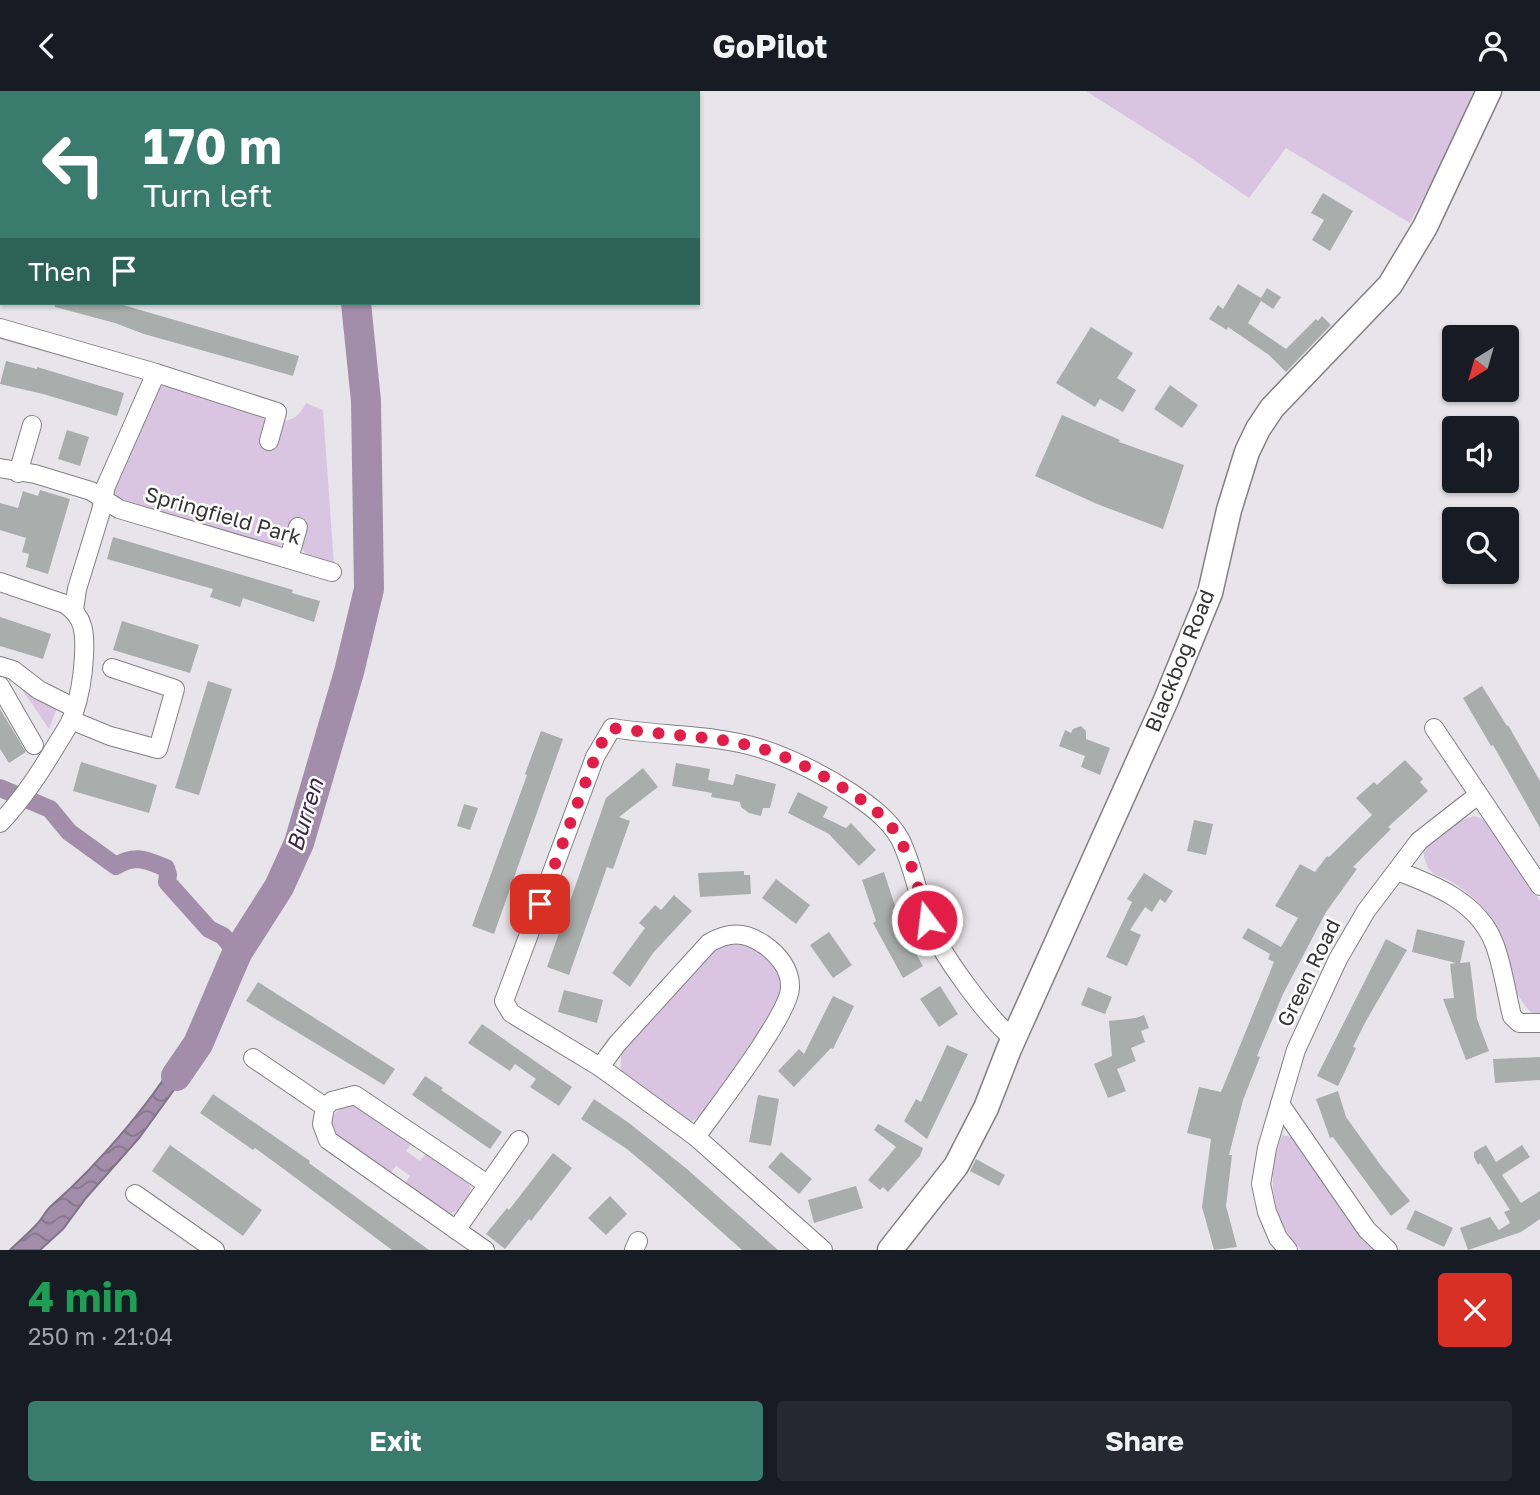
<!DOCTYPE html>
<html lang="en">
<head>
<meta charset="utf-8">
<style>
  :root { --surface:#171b24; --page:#242831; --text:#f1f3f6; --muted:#9ea1a6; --accent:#397c6d }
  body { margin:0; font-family:"Golos Text",sans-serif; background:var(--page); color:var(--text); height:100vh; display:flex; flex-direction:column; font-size:26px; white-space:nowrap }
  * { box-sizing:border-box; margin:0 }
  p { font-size:23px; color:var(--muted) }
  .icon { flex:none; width:38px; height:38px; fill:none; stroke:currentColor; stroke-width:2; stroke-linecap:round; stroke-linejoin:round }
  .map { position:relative; height:1159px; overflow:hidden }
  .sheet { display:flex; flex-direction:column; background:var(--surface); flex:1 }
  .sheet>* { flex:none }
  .top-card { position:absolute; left:0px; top:0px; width:700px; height:214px; box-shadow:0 2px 5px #0004; background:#397c6d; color:#fff; overflow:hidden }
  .needle { width:46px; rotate:217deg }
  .fabs { position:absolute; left:1442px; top:234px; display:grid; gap:14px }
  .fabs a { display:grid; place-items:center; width:77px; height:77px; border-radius:7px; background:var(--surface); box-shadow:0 2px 5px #0004; font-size:35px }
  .pin { position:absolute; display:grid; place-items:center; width:60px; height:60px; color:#fff; margin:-30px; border-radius:14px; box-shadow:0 4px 10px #0006 }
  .me { position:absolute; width:77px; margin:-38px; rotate:345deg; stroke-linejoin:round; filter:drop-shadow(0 0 5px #0008) }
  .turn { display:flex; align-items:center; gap:24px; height:147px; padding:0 28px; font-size:32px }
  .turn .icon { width:91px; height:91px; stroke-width:2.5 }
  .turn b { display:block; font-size:49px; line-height:60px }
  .then { display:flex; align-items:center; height:66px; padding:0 28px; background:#0003; gap:14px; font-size:26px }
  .round { display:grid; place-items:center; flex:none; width:74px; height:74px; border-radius:7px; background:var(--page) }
  .headline { display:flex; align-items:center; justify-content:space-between; height:119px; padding:0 28px }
  h1 { font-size:42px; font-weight:700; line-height:52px; color:#1e9e55 }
  .action { display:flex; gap:14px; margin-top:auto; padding:14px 28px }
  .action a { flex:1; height:80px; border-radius:7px; background:var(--accent); color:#fff; font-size:28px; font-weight:700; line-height:80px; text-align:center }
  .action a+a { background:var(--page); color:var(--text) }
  header { display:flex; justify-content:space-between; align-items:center; height:91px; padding:0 28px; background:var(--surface); font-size:32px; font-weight:700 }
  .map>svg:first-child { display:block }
  .green { fill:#d9c5e1 }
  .water { fill:url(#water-waves); stroke:#827388; stroke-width:2 }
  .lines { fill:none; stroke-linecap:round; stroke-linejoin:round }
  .canal { stroke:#a28eab; stroke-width:18 }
  .river { stroke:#a28eab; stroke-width:30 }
  .building { fill:#a9aead }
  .street-casing { stroke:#828084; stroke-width:20 }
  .secondary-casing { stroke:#828084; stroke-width:27 }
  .street { stroke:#fff; stroke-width:18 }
  .secondary { stroke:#fff; stroke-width:24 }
  .route { stroke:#e11d48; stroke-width:12; stroke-dasharray:0 21.6 }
  .labels { text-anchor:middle; stroke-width:5; stroke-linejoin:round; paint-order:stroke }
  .street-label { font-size:21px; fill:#363536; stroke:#fff }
  .water-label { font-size:23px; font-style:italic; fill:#3e214a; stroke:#fff }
</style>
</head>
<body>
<header><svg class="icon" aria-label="back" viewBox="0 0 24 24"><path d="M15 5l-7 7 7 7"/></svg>GoPilot<svg class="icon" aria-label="person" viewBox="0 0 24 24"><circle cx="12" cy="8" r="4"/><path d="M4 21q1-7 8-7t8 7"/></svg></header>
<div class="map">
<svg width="1540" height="1159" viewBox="0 0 1540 1159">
  <defs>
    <pattern id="water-waves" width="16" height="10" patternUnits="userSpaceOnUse" patternTransform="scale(1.75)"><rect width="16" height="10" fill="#a28eab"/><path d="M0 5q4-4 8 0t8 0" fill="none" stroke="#85758c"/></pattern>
  </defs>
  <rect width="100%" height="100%" fill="#e8e5ea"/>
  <g class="green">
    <path d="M 1086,0 L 1476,0 L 1448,60 L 1410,132 L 1286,57 L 1249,107 L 1188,65 Z"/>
    <path d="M 166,293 L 264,325 L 265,333 C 287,328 295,333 306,312 L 323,319 L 334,474 L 307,464 L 302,458 L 302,450 L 287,447 L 283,453 L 276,456 L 120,410 L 114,402 L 115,392 L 157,297 Z"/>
    <path d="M 19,594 L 57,617 L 49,638 Z"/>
    <path d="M 1474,725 L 1491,731 L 1540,810 L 1540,923 L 1533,923 C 1503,897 1510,850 1486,820 C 1476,808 1462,796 1448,789 C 1443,786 1437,786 1433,782 C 1426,776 1424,767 1423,758 C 1437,744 1455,730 1474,725 Z"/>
    <path d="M 728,851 C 734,851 741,850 746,852 C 765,858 777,879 783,897 L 774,918 L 706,1023 L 691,1030 L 682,1029 L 621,985 L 621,961 L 709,859 Z"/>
    <path d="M 354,1012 L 413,1051 L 406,1060 L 420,1070 L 427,1061 L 466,1089 L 471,1097 L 468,1106 L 459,1119 L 446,1124 L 403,1095 L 410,1085 L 396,1075 L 388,1085 C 368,1070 295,1031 354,1012 Z"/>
    <path d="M 1282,1044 L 1295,1047 L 1332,1104 L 1376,1159 L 1301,1159 C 1270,1126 1266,1086 1282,1044 Z"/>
  </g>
  <path class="water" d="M 189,947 L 205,956 L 139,1047 L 86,1107 L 63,1138 L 40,1159 L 10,1159 C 19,1150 29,1142 37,1133 C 42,1128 45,1121 50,1116 C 100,1072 157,1006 189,947 Z"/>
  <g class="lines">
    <path class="canal" d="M 0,697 L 50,718 L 69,741 L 116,775 C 135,763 147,769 166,777 L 168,784 L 167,791 L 209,838 L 223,845 L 237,862"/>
    <g class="river">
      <path d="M 308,0 L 309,2"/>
      <path d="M 176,985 L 198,953 L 237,862 L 279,796 L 299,752 L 349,581 L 369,498 L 366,310 L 356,212"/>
    </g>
  </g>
  <g class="building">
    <path d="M 1323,102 L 1353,120 L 1330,160 L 1312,149 L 1324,129 L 1311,122 Z"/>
    <path d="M 1238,193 L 1261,207 L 1267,197 L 1281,206 L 1273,218 L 1261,210 L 1248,232 L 1286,258 L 1316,228 L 1318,230 L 1322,225 L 1331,234 L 1286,281 L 1269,264 L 1228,236 L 1227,239 L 1209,228 L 1218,214 L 1223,218 Z"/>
    <path d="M 55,212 L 116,212 L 299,265 L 293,285 L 144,243 L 115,232 L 55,216 Z"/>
    <path d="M 1091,236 L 1133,262 L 1117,287 L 1136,299 L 1123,321 L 1100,308 L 1095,316 L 1056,292 Z"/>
    <path d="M 6,270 L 37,278 L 37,276 L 124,302 L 117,325 L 43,303 L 0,293 Z"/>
    <path d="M 1170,294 L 1198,314 L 1182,337 L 1154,318 Z"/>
    <path d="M 1062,324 L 1120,349 L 1119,351 L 1184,374 L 1163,438 L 1097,413 L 1035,385 Z"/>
    <path d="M 67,339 L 89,346 L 80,375 L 58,368 Z"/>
    <path d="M 40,399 L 70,408 L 48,483 L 26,476 L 29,463 L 22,461 L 26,447 L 0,439 L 0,412 L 18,417 L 23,400 L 38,405 Z"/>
    <path d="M 113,446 L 293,499 L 292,502 L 320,510 L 314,531 L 243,507 L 240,516 L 210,506 L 213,498 L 107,468 Z"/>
    <path d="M 0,526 L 51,543 L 43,568 L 0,555 Z"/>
    <path d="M 122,530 L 199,554 L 190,582 L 113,559 Z"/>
    <path d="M 208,590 L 232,598 L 199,704 L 175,697 Z"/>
    <path d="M 1482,595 L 1507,635 L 1508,634 L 1540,690 L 1540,737 L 1493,654 L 1491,655 L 1463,607 Z"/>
    <path d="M 0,618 L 26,661 L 9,672 L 0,658 Z"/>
    <path d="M 1081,635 L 1086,640 L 1086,648 L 1110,657 L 1100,684 L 1081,676 L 1085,665 L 1059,655 L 1065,639 L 1071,642 L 1073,638 Z"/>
    <path d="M 541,640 L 563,648 L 494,843 L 472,835 L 527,684 L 525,683 Z"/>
    <path d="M 1405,669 L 1423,688 L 1420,691 L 1428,700 L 1388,736 L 1391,738 L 1353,776 L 1357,778 L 1326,821 L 1283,903 L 1257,965 L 1260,966 L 1243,1009 L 1229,1064 L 1232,1064 L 1226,1115 L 1237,1156 L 1214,1159 L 1202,1116 L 1211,1048 L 1187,1042 L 1199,996 L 1221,1001 L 1274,871 L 1268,868 L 1270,863 L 1242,847 L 1248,837 L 1281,856 L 1298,827 L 1275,815 L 1300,773 L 1315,781 L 1327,765 L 1329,766 L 1372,724 L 1356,707 L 1374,691 L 1377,694 Z"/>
    <path d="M 81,671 L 157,694 L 149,722 L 73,700 Z"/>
    <path d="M 676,672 L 710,678 L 708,689 L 733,694 L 736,683 L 776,693 L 770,717 L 763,717 L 761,725 L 749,722 L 741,716 L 740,711 L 711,706 L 712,702 L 672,695 Z"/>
    <path d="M 643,677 L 658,696 L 619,726 L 630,730 L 613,778 L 607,776 L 569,884 L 547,876 L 606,707 Z"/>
    <path d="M 798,701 L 828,716 L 823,726 L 846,737 L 851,732 L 876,759 L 859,775 L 829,743 L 788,722 Z"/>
    <path d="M 464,713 L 478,717 L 470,739 L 457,735 Z"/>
    <path d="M 1194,729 L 1213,733 L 1206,764 L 1187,760 Z"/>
    <path d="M 744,780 L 744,784 L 750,784 L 751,803 L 700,806 L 698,782 Z"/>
    <path d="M 884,781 L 896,818 L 892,819 L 923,875 L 903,887 L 873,832 L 876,830 L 862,789 Z"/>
    <path d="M 1144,782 L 1173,800 L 1165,812 L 1160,808 L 1152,821 L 1145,816 L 1130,839 L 1141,844 L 1127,875 L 1106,866 L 1132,811 L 1127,808 Z"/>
    <path d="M 776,788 L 810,814 L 796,833 L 762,807 Z"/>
    <path d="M 674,804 L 692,820 L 653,862 L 630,896 L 612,882 L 645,837 L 639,832 L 655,814 L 661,819 Z"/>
    <path d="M 1417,838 L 1465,850 L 1460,872 L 1470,871 L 1477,928 L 1489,960 L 1466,969 L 1443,908 L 1454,907 L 1450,873 L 1456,872 L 1412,861 Z"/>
    <path d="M 829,841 L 852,874 L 833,887 L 810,854 Z"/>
    <path d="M 1386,848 L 1407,859 L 1366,930 L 1353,956 L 1356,957 L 1338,995 L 1317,985 Z"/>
    <path d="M 258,891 L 395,978 L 384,994 L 246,910 Z"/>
    <path d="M 940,895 L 958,923 L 939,936 L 920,908 Z"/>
    <path d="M 1088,896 L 1112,906 L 1105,923 L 1081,914 Z"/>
    <path d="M 564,899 L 603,909 L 597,932 L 558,921 Z"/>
    <path d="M 833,905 L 854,915 L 833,958 L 831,957 L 794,996 L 778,980 L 799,958 L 804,963 Z"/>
    <path d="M 1144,924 L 1149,937 L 1141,940 L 1145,951 L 1131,957 L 1136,970 L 1117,978 L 1126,1000 L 1108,1007 L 1094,973 L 1112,965 L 1109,930 L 1136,927 Z"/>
    <path d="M 482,933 L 572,996 L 559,1015 L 530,996 L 536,988 L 515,973 L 510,980 L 468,952 Z"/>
    <path d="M 947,954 L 968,963 L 927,1048 L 904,1030 L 916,1008 L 921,1011 Z"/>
    <path d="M 1540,966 L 1540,989 L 1495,992 L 1493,968 Z"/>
    <path d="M 425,985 L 443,997 L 441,999 L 502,1041 L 490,1058 L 412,1004 Z"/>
    <path d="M 1338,1000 L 1346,1026 L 1382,1076 L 1410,1110 L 1391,1125 L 1333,1046 L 1330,1047 L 1316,1008 Z"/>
    <path d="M 213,1003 L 310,1070 L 309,1072 L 429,1159 L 392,1159 L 285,1079 L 255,1057 L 253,1059 L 200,1022 Z"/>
    <path d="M 758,1004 L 779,1008 L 771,1055 L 749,1051 Z"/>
    <path d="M 594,1008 L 629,1032 L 687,1078 L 778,1159 L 742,1159 L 660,1086 L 627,1058 L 581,1028 Z"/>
    <path d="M 878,1033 L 923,1057 L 920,1065 L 888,1101 L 883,1096 L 880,1099 L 868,1089 L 896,1056 L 874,1039 Z"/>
    <path d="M 170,1054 L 262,1119 L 243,1145 L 152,1080 Z"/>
    <path d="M 1486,1054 L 1496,1071 L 1522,1054 L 1530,1066 L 1502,1084 L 1521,1112 L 1540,1100 L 1540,1128 L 1521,1141 L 1468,1159 L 1460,1137 L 1490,1126 L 1499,1139 L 1510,1132 L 1504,1121 L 1510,1119 L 1480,1072 L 1478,1074 L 1474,1066 L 1474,1061 Z"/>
    <path d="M 781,1061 L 812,1088 L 799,1103 L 768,1076 Z"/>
    <path d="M 553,1062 L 572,1077 L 531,1130 L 529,1128 L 505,1158 L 486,1143 L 507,1117 L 509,1119 Z"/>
    <path d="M 976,1068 L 1005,1084 L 999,1095 L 970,1080 Z"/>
    <path d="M 856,1095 L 863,1117 L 814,1132 L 808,1109 Z"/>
    <path d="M 610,1105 L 627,1123 L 606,1144 L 588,1127 Z"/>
    <path d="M 1415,1119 L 1453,1137 L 1444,1156 L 1406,1138 Z"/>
  </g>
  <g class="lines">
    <g class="street-casing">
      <g id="street">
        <path d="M 9,2 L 9,0"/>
        <path d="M 202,2 L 203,0"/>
        <path d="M 0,56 L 2,48"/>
        <path d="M 0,237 L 156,282 L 277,321 L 269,350"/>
        <path d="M 0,377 L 35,383 L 91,400 L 119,418 L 332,481"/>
        <path d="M 18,382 L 32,334"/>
        <path d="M 289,467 L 298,436"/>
        <path d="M 0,491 L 65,513 C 85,526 85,543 84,565 C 83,585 80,605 73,624 C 70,634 63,643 57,653 C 40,682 23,708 0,732"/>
        <path d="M 74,519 L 77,498 L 101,420 L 106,395 L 156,282"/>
        <path d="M 0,575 L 13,579 L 39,599 L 75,617"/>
        <path d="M 0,595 L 34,654"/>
        <path d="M 71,629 L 110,645 L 158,658 L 175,598 L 112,577"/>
        <path d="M 1434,637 L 1540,795"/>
        <path d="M 1397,780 C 1435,794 1478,811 1494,852 C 1503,875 1506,901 1512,925 L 1519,932 L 1540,932"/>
        <path d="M 253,967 L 325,1016 L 322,1033 L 328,1049 L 485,1159"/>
        <path d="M 600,976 L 617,953 L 709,852 C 728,841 744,840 763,853 C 777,862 791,878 790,897 C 789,924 715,1019 696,1046"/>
        <path d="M 1280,1013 L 1367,1139 L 1388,1159"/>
        <path d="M 325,1016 L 332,1010 L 355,1004 L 487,1093"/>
        <path d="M 135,1103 L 215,1159"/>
        <path d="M 456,1139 L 519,1049"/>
        <path d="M 634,1159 L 638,1150"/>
        <path d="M 823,1159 L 696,1046 L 600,976 L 511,922 L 504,910 L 595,666 L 612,637 C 660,645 713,643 759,657 C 791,667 822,683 850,701 C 868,713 889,728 900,748 C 913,774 917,802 927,828 C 937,858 989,929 1014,948"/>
        <path d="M 1288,1159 L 1278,1147 L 1267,1121 L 1261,1093 L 1267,1057 L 1296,959 L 1338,868 L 1366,820 L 1419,750 L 1478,704"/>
      </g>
    </g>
    <g class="secondary-casing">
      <path id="secondary" d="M 890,1159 L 956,1075 L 986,1017 L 1009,958 L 1166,609 L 1210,502 L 1229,419 L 1247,361 L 1258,338 L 1272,317 L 1390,194 L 1425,136 L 1489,0"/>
    </g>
    <use href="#street" class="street"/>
    <use href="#secondary" class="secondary"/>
  </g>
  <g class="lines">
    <path class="route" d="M 540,813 L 595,666 L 603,649 L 612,637 C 660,644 709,644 756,656 C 788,665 820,682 848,700 C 867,712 888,727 899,747 C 913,772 919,802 927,829"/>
  </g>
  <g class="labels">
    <g class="street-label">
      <text transform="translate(223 425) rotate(16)" y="7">Springfield Park</text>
      <text transform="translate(1180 570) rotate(-68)" y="7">Blackbog Road</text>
      <text transform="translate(1309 882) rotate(-64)" y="7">Green Road</text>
    </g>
    <g class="water-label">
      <text transform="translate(305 724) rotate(-73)" y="8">Burren</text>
    </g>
  </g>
</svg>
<div class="fabs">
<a><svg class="needle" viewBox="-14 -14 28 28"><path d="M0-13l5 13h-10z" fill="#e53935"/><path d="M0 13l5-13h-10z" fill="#9ea1a6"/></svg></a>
<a><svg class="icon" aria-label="sound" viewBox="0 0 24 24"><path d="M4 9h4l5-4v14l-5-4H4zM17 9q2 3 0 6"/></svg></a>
<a><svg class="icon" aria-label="search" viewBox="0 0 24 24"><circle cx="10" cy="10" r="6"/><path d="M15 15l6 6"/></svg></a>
</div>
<div class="pin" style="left:540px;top:813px;background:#d93025"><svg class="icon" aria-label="arrive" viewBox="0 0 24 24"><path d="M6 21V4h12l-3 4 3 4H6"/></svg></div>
<svg class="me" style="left:927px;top:829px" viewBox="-20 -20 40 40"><circle r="17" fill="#e11d48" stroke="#fff" stroke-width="3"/><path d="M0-11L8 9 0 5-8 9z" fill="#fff"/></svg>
<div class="top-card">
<div class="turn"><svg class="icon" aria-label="left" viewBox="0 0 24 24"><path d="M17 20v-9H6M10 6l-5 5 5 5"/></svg><div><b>170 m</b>Turn left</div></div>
<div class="then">Then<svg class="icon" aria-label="arrive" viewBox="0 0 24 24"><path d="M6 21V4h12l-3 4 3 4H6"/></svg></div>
</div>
</div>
<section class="sheet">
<div class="headline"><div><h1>4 min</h1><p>250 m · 21:04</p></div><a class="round" style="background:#d93025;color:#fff"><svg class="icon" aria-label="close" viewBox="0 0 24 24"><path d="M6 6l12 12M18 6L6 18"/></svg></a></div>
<div class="action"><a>Exit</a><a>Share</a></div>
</section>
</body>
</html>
